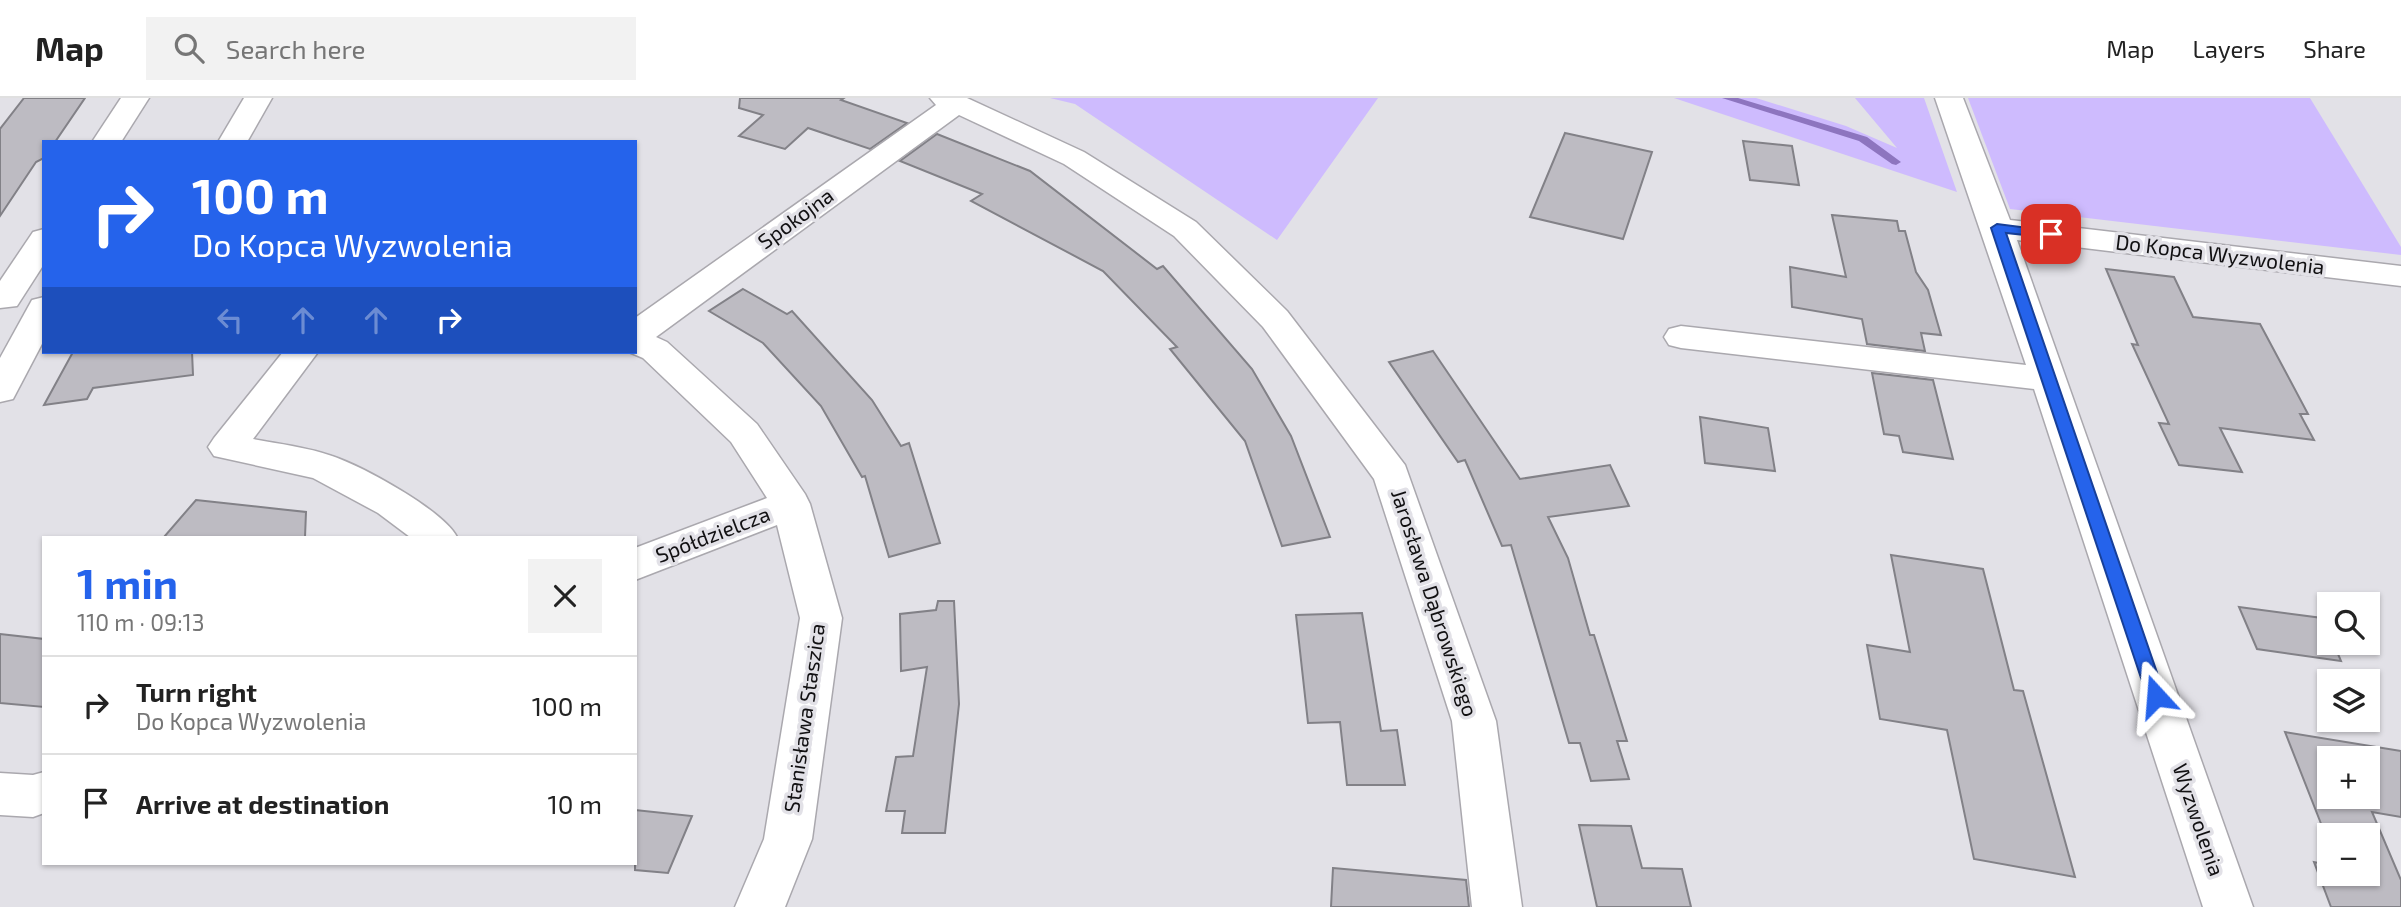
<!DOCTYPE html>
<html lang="en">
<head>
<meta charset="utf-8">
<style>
  :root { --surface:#fff; --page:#f2f2f2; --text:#222; --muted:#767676; --line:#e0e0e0; --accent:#2563eb }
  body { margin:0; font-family:"Exo 2",sans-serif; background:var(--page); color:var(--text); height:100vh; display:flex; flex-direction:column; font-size:26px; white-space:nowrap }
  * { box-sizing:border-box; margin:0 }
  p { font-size:23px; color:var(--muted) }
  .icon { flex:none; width:38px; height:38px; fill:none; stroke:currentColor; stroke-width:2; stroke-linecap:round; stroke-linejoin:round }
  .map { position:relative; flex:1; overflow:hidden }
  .sheet { position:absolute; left:42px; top:438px; width:595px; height:329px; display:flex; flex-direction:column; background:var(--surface); border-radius:0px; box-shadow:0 2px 5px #0004 }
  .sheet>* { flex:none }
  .top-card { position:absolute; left:42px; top:42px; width:595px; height:214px; border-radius:0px; box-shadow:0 2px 5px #0004; background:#2563eb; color:#fff; overflow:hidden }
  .buttons { position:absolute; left:2317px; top:494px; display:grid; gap:14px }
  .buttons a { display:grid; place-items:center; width:63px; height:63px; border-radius:0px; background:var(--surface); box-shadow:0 2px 5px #0004; font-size:35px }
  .pin { position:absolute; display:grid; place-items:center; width:60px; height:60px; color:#fff; margin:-30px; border-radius:14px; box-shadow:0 4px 10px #0006 }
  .me { position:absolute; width:77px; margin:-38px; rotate:341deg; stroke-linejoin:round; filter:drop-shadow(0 0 5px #0008) }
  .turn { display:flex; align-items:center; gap:24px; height:147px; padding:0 35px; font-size:32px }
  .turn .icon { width:91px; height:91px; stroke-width:2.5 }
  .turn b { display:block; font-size:49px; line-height:60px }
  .lanes { display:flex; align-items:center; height:66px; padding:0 35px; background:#0003; justify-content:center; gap:35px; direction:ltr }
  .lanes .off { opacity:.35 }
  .round { display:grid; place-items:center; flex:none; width:74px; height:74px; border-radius:0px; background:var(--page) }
  .overview { display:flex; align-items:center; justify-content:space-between; height:119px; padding:0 35px }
  h1 { font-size:42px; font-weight:700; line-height:52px; color:var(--accent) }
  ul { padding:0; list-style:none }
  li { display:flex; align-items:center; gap:21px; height:98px; padding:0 35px; border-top:2px solid var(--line) }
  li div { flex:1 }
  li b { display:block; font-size:26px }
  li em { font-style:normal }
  header { display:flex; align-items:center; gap:42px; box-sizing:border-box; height:98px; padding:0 35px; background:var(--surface); border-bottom:2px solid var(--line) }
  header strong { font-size:33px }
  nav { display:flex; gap:38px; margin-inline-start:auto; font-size:24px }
  .search { width:490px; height:63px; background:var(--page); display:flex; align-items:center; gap:18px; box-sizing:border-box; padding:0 24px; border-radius:0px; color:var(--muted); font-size:26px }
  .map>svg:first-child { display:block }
  .green { fill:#cebbfe }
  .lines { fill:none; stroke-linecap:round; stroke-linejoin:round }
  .stream { fill:#8d75bf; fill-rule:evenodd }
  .building { fill:#bdbbc2; stroke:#828187; stroke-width:2; fill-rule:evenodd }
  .minor-casing { stroke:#aaa8ae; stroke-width:3 }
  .minor { fill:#fff; fill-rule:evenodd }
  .route { fill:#2563eb; stroke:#184099; stroke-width:2 }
  .labels { text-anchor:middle; stroke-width:7; stroke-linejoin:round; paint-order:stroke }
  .street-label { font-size:21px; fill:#111012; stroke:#e2e1e7 }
</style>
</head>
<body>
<header>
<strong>Map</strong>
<div class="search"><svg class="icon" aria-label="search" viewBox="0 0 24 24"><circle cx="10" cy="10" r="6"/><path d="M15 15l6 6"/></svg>Search here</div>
<nav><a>Map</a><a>Layers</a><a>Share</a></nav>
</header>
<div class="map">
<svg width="2401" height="809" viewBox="0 0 2401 809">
  <rect width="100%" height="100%" fill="#e2e1e7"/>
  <g class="green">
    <path d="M 1050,0 L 1378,0 L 1277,142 L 1075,6 Z"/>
    <path d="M 1674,0 L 1756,0 L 1846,28 L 1897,50 L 1855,0 L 1924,0 L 1957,94 Z"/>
    <path d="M 1968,0 L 2310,0 L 2401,149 L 2401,157 L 2010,111 Z"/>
  </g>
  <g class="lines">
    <path class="stream" d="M 1722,0 L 1738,0 L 1867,39 L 1901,64 L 1896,67 L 1892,66 L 1859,43 Z"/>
  </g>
  <g class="building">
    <path d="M 24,0 L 85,0 L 55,44 L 44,44 L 44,60 L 36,64 L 0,118 L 0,31 Z"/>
    <path d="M 740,0 L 844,0 L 841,2 L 907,25 L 870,51 L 808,30 L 785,51 L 739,38 L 763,17 L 739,10 Z"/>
    <path d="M 1565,35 L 1652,54 L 1623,141 L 1530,119 Z"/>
    <path d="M 937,36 L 1030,73 L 1157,171 L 1163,168 L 1252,271 L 1291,338 L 1330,439 L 1282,448 L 1245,343 L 1170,251 L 1177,249 L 1103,173 L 971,103 L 982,96 L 900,63 Z"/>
    <path d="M 1743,43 L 1792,48 L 1799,87 L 1750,82 Z"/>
    <path d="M 1832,117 L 1897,123 L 1899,133 L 1905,133 L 1916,174 L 1928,192 L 1941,237 L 1921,235 L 1925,253 L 1867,246 L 1862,221 L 1792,209 L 1790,169 L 1846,179 Z"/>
    <path d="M 2106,171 L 2174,179 L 2193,219 L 2260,226 L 2308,316 L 2300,316 L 2314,342 L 2220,330 L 2242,374 L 2179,367 L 2159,325 L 2169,326 L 2132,246 L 2138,247 Z"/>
    <path d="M 743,191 L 787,216 L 792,213 L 872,302 L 901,348 L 909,345 L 940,445 L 889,459 L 865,378 L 862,379 L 821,308 L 763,245 L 709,213 Z"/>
    <path d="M 1433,253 L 1520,381 L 1610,367 L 1629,408 L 1548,419 L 1568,460 L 1590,537 L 1594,537 L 1627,643 L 1617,643 L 1629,681 L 1591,683 L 1580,645 L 1569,645 L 1511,447 L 1502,448 L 1465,362 L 1458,364 L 1389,264 Z"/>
    <path d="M 73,254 L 192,254 L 193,277 L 93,290 L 87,301 L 44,307 Z"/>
    <path d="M 1872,275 L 1933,282 L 1953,361 L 1903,354 L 1899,338 L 1884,336 Z"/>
    <path d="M 1700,319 L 1768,330 L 1775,373 L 1705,365 Z"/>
    <path d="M 196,402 L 306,414 L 305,439 L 164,439 Z"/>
    <path d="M 1891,457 L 1983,471 L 2014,592 L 2023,593 L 2075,779 L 1974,761 L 1947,632 L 1880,621 L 1867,547 L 1910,554 Z"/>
    <path d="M 938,503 L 954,503 L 959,606 L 945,735 L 902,735 L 905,713 L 886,713 L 896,659 L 913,658 L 927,569 L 901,573 L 900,516 L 936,512 Z"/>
    <path d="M 2239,509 L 2322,520 L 2329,537 L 2329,544 L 2333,544 L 2341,563 L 2257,551 Z"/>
    <path d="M 1362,515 L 1381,633 L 1397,632 L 1405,687 L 1347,687 L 1340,624 L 1308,625 L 1296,517 Z"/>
    <path d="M 0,536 L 44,541 L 44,609 L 0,605 Z"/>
    <path d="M 2285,634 L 2401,653 L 2401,719 L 2372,714 L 2401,782 L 2401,809 L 2331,809 L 2314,764 L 2329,767 L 2329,775 L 2368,775 L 2368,737 L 2329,737 L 2329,746 ZM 2329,660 L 2368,660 L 2368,698 L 2329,698 Z"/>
    <path d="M 635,712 L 692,718 L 668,775 L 635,772 Z"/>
    <path d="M 1579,727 L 1631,728 L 1642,770 L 1682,771 L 1691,809 L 1597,809 Z"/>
    <path d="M 1333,770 L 1466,782 L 1469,809 L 1331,809 Z"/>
  </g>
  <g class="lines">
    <g class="minor-casing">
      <g id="minor">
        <path d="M 121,0 L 149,0 L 121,44 L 92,44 Z"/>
        <path d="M 244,0 L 272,0 L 247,44 L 218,44 Z"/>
        <path d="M 930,0 L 967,0 L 1084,54 L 1196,124 L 1287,213 L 1405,367 L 1496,623 L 1522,809 L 1472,809 L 1452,623 L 1374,381 L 1263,229 L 1174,138 L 1064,66 L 959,17 L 656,239 L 667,244 L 757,326 L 805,396 L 810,406 L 842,520 L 812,741 L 785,809 L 735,809 L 764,741 L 800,520 L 777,427 L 635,482 L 635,450 L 767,400 L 731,344 L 643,260 L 629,254 L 635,254 L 635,220 L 936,7 Z"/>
        <path d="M 1935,0 L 1963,0 L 2010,122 L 2401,168 L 2401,188 L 2017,142 L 2253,809 L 2203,809 L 2034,291 L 1681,250 L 1669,247 L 1664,239 L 1669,231 L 1681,228 L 2026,267 Z"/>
        <path d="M 44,131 L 44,166 L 17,208 L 0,210 L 0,183 L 33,134 Z"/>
        <path d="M 44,199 L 44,242 L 13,301 L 0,304 L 0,260 L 32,202 Z"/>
        <path d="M 283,254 L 318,254 L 253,341 C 279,346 307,349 332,358 C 362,368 443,412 457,439 L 410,439 L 378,415 L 313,380 L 214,358 L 208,349 L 214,340 Z"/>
        <path d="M 44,674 L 44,715 L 33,719 L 0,717 L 0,675 L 33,677 Z"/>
      </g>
    </g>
    <use href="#minor" class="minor"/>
  </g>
  <path class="route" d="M 1997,126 L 2051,133 L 2058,136 L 2051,140 L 2006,135 L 2165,598 L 2162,603 L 2156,606 L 2149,603 L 2147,598 L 1991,130 Z"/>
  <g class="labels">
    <g class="street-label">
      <text transform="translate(796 121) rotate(-36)" y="7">Spokojna</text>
      <text transform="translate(2220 157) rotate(7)" y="7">Do Kopca Wyzwolenia</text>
      <text transform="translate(713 437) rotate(-21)" y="7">Spółdzielcza</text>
      <text transform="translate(1434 505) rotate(72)" y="7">Jarosława Dąbrowskiego</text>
      <text transform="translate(805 620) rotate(-82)" y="7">Stanisława Staszica</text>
      <text transform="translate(2198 722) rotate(71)" y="7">Wyzwolenia</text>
    </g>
  </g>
</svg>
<div class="buttons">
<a><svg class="icon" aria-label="search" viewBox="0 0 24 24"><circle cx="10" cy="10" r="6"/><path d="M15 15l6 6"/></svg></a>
<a><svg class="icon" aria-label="layers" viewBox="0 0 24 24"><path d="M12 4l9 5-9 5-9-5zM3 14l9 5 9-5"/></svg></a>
<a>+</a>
<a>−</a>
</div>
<div class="pin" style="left:2051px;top:136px;background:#d93025"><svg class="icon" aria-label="arrive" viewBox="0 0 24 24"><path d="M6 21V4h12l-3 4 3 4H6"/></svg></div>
<svg class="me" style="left:2156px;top:598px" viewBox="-20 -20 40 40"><path d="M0-17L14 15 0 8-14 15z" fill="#2563eb" stroke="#fff" stroke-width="4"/></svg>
<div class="top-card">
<div class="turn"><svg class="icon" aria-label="right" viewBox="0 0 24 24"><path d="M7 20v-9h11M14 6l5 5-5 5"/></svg><div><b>100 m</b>Do Kopca Wyzwolenia</div></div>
<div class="lanes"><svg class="icon off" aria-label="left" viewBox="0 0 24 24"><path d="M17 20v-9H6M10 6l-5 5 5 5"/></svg><svg class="icon off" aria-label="ahead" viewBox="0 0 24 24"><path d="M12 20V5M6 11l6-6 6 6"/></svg><svg class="icon off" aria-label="ahead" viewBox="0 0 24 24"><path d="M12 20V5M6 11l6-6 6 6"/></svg><svg class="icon" aria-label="right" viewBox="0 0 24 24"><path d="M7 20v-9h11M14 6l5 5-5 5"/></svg></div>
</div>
<section class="sheet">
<div class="overview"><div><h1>1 min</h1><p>110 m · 09:13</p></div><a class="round"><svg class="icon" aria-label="close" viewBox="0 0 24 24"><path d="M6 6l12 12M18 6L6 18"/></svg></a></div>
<ul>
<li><svg class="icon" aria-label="right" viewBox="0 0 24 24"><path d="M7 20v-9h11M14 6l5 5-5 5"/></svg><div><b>Turn right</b><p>Do Kopca Wyzwolenia</p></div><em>100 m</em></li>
<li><svg class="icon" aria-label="arrive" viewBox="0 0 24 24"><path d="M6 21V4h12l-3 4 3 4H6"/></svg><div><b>Arrive at destination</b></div><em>10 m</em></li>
</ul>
</section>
</div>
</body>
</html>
